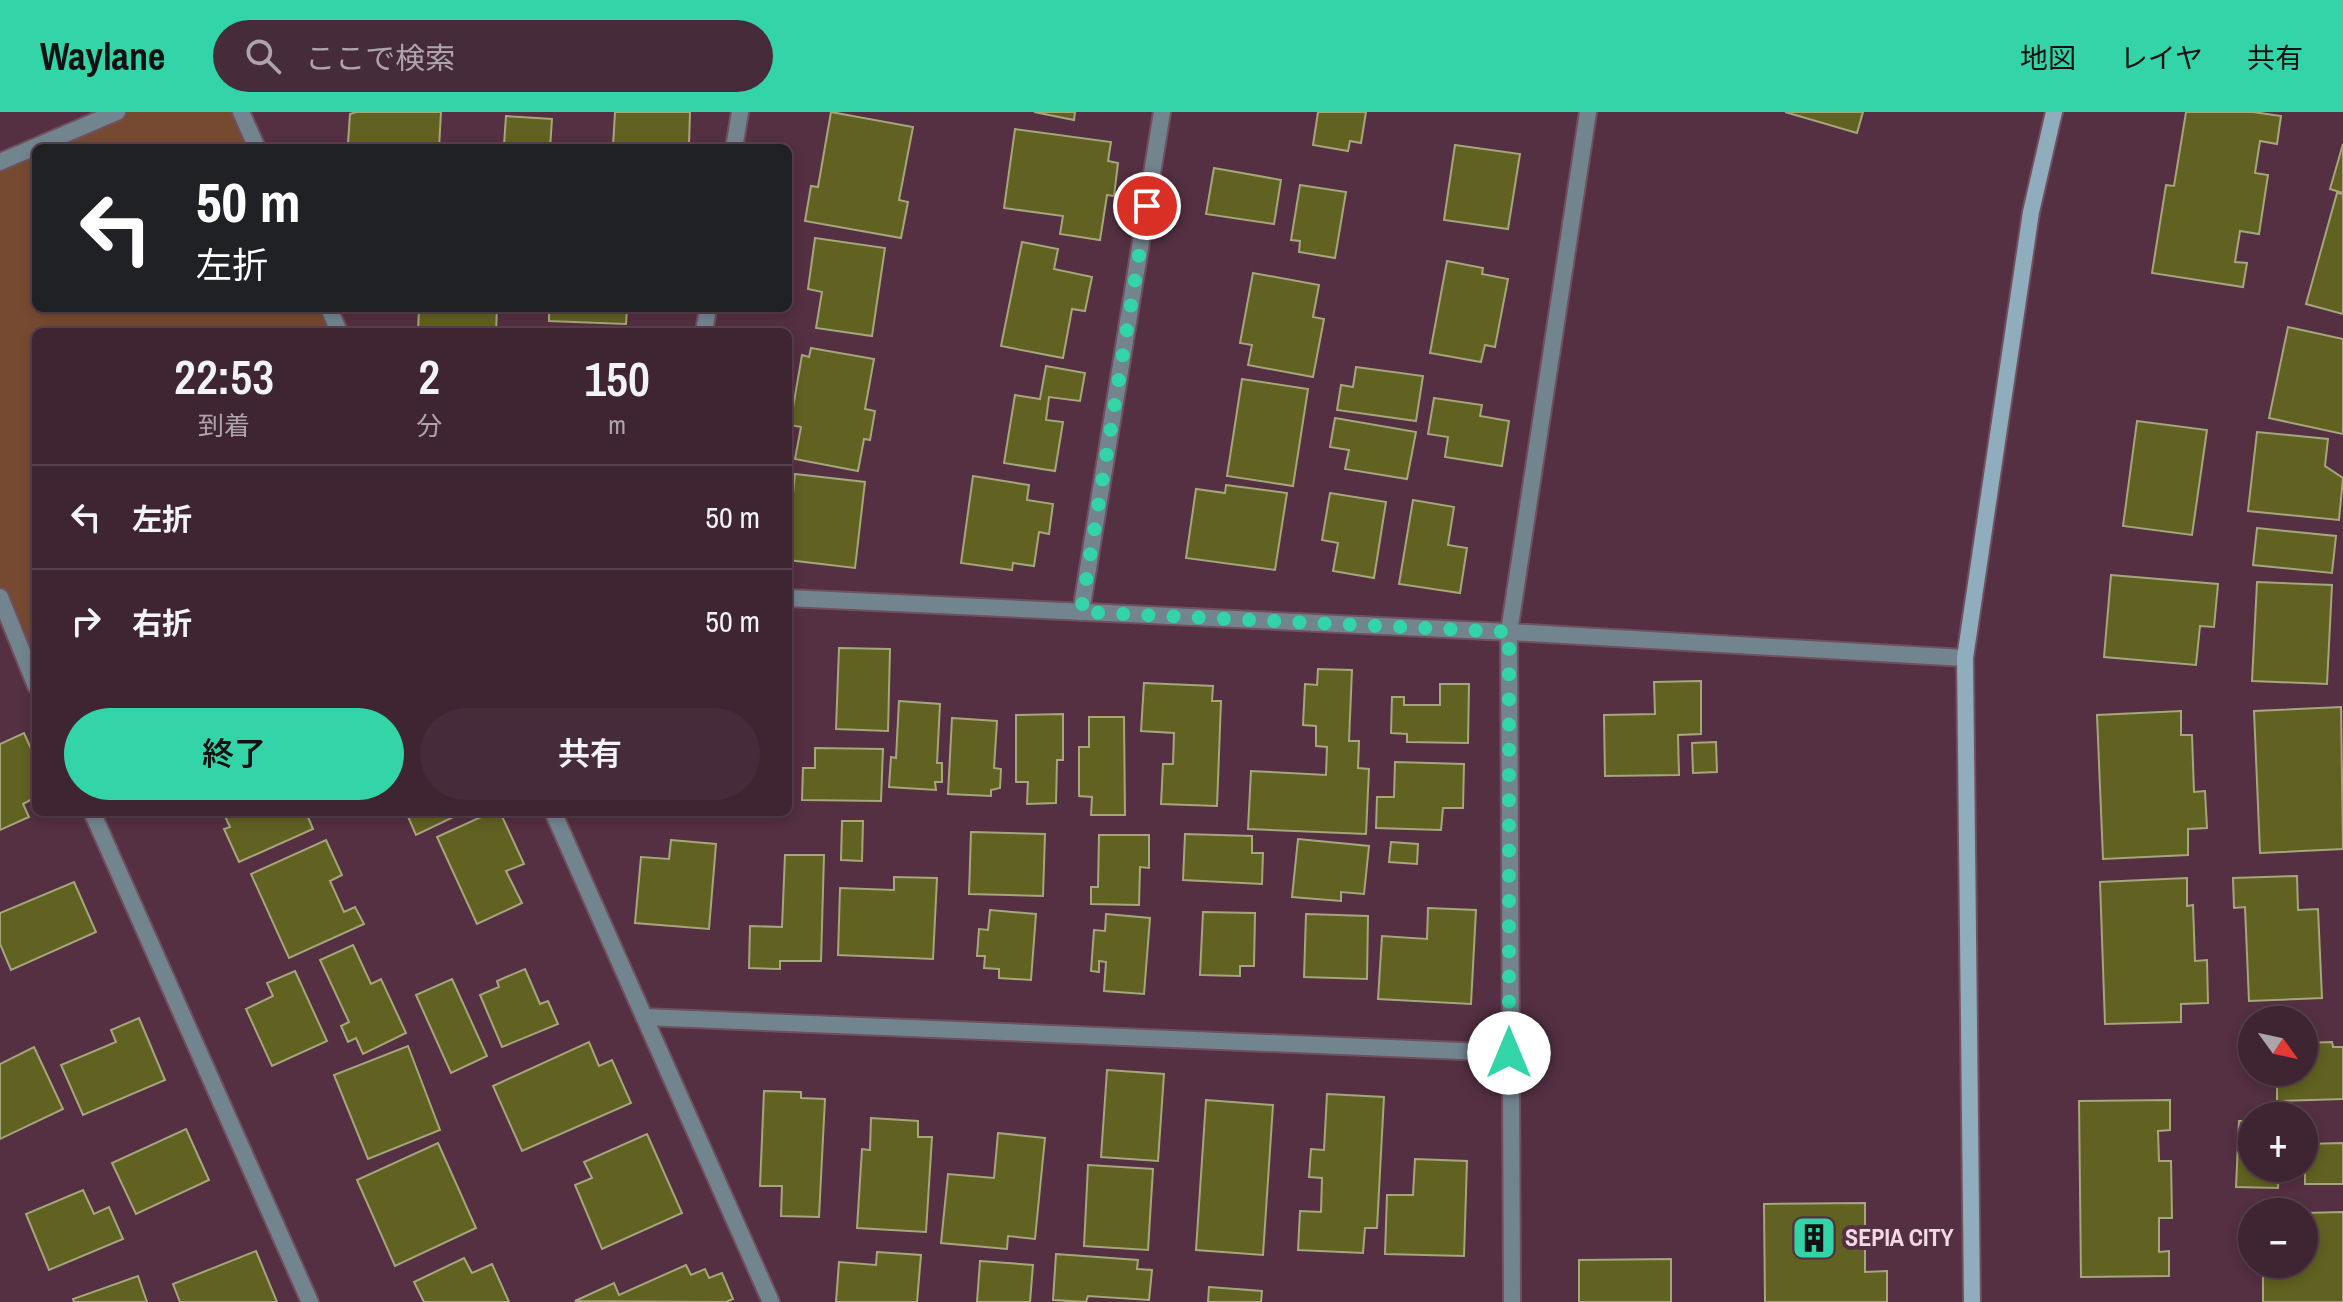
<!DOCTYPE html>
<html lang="ja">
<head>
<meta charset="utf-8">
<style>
  :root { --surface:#3f2432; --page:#462c3a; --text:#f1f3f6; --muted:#ada4ac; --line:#58414d; --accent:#33d4a8 }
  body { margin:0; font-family:"Archivo Narrow","Noto Sans JP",sans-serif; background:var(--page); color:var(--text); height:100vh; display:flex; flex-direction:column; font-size:30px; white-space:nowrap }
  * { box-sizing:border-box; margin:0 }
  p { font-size:26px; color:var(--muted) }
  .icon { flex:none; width:44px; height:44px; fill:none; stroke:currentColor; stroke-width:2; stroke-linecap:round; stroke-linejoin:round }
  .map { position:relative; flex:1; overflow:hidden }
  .drawer { position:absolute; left:32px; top:216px; width:760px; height:488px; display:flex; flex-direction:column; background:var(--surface); border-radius:12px; box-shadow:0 4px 12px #0003,0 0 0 2px var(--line) }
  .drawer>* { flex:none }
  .guide { position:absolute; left:32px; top:32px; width:760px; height:168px; border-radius:12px; box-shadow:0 4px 12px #0003,0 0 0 2px var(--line); background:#202124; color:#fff; overflow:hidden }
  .needle { width:52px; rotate:123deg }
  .buttons { position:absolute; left:2238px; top:894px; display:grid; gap:16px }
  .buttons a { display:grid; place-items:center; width:80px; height:80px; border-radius:50%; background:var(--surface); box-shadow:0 4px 12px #0003,0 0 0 2px var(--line); font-size:40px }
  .pin { position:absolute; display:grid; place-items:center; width:68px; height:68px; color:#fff; margin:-34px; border:4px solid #fff; border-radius:50%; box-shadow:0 2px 8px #0007 }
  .me { position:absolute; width:88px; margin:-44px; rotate:0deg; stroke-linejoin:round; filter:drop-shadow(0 0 6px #0008) }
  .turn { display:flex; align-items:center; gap:28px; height:168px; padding:0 32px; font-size:36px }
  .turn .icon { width:104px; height:104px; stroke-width:2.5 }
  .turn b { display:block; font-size:56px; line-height:68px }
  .eta { display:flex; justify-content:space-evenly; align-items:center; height:136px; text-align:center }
  .eta b { font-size:48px; font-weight:600; line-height:56px }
  .cta { display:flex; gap:16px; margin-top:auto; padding:16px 32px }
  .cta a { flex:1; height:92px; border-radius:48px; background:var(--accent); color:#111; font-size:32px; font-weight:600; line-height:92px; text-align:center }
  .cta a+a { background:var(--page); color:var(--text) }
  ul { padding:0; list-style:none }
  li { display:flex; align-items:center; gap:24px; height:104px; padding:0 32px; border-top:2px solid var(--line) }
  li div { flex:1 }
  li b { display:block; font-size:30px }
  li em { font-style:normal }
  header { display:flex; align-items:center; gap:48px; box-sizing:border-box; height:112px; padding:0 40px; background:var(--accent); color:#111 }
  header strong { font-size:38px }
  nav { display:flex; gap:44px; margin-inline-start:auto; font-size:28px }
  .search { width:560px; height:72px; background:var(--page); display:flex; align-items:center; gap:20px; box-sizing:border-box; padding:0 28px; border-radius:44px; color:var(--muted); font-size:30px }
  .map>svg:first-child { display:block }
  .green { fill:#764a31 }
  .building { fill:#616121; stroke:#a5a67c; stroke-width:2 }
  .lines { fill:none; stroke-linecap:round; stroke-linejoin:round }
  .street-casing { stroke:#704f5f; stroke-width:20 }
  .secondary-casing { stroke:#704f5f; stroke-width:20 }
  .street { stroke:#72858f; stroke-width:16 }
  .secondary { stroke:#8fadbc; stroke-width:16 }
  .route { stroke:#33d4a8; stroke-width:14; stroke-dasharray:0 25.2 }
  .labels { text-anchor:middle; stroke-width:8; stroke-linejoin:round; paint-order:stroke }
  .poi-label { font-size:24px; font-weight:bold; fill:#f1dae4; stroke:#543042; text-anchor:start }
</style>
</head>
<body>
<header>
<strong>Waylane</strong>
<div class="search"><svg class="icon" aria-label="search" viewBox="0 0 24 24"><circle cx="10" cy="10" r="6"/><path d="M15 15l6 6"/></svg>ここで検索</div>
<nav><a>地図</a><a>レイヤ</a><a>共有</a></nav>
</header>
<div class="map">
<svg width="2343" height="1190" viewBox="0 0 2343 1190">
  <rect width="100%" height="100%" fill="#543042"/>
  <path class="green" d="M 117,0 L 241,0 L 257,36 L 36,36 L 36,196 L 329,196 L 339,220 L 36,220 L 36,558 L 0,485 L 0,50 Z"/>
  <g class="building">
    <path d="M 356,0 L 441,0 L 439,36 L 348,31 L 350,2 Z"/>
    <path d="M 615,0 L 690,0 L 689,33 L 656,31 L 656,36 L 613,34 Z"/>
    <path d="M 831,0 L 913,15 L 899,88 L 908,90 L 901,126 L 805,109 L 811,74 L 818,75 Z"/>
    <path d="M 1034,0 L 1075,0 L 1074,8 Z"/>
    <path d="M 1318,0 L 1366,0 L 1361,31 L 1350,29 L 1348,39 L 1313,33 Z"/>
    <path d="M 1785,0 L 1863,0 L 1857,21 Z"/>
    <path d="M 2186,0 L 2253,0 L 2281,4 L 2277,32 L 2260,29 L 2255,61 L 2268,63 L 2259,122 L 2240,119 L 2235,150 L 2247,151 L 2243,175 L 2152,161 L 2166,73 L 2174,74 Z"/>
    <path d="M 506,4 L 552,7 L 550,36 L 469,36 L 469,32 L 504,33 Z"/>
    <path d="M 1015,17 L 1111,30 L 1108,49 L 1118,51 L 1114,84 L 1107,83 L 1100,128 L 1060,122 L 1063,104 L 1004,96 Z"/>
    <path d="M 2343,32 L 2343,81 L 2330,77 Z"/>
    <path d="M 1455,33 L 1520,42 L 1508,117 L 1444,108 Z"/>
    <path d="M 1214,56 L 1281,68 L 1274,112 L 1206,102 Z"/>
    <path d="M 1300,73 L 1346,80 L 1335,146 L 1299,140 L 1300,129 L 1291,128 Z"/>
    <path d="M 2337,81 L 2343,82 L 2343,202 L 2306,192 Z"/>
    <path d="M 815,126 L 885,136 L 872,224 L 816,216 L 822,180 L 808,177 Z"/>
    <path d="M 1022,130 L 1058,137 L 1054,157 L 1092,165 L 1085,199 L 1072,197 L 1063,246 L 1001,234 Z"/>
    <path d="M 1447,149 L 1483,156 L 1482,162 L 1508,167 L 1495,235 L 1485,233 L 1481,250 L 1430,241 Z"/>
    <path d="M 1253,161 L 1319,173 L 1313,205 L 1324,207 L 1313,265 L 1248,253 L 1252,233 L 1240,231 Z"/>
    <path d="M 419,196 L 497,196 L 496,220 L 418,220 Z"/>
    <path d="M 549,196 L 627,196 L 626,212 L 549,209 Z"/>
    <path d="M 2288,215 L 2343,227 L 2343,322 L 2269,306 Z"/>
    <path d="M 811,236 L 874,247 L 865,297 L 875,299 L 870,328 L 864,327 L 858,359 L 795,347 L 801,315 L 790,313 L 802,243 L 809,245 Z"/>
    <path d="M 1046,254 L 1085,261 L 1080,289 L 1049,285 L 1046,308 L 1063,310 L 1055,359 L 1004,351 L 1015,283 L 1040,287 Z"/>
    <path d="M 1356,255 L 1423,264 L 1416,309 L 1337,298 L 1341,273 L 1353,275 Z"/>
    <path d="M 1242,267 L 1308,277 L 1293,374 L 1227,364 Z"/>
    <path d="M 1434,286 L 1482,293 L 1480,304 L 1509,309 L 1502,354 L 1445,345 L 1448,325 L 1428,322 Z"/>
    <path d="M 1335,306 L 1416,320 L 1407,367 L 1345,357 L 1349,338 L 1330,335 Z"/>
    <path d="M 2137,309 L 2207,318 L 2192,423 L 2123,414 Z"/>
    <path d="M 2257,320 L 2328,327 L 2325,354 L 2343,366 L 2339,408 L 2248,399 Z"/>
    <path d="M 795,362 L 865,370 L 855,456 L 788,448 L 788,391 L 792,392 Z"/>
    <path d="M 973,364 L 1029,373 L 1027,388 L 1053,392 L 1049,422 L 1039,420 L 1034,454 L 1013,451 L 1012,458 L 961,451 Z"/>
    <path d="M 1226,373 L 1287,381 L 1275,458 L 1186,446 L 1196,377 L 1225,381 Z"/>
    <path d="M 1330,381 L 1386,390 L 1374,466 L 1333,459 L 1338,431 L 1322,428 Z"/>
    <path d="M 1413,388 L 1454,395 L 1448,433 L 1467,436 L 1460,481 L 1399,472 Z"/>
    <path d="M 2257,416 L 2336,424 L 2332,461 L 2253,453 Z"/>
    <path d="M 2111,463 L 2218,472 L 2214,515 L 2200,514 L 2196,553 L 2104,545 Z"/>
    <path d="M 2257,470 L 2332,473 L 2327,572 L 2252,569 Z"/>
    <path d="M 839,536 L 890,537 L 888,619 L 836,617 Z"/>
    <path d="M 1318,557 L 1352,558 L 1349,629 L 1359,629 L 1358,656 L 1369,657 L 1366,722 L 1248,717 L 1251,659 L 1326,663 L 1327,635 L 1316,634 L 1316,614 L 1303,613 L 1305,572 L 1317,573 Z"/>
    <path d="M 1701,569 L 1701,622 L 1678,623 L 1679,663 L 1605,664 L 1604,603 L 1655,602 L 1654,570 Z"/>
    <path d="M 1144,571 L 1213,574 L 1212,589 L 1221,589 L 1217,694 L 1161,692 L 1163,652 L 1173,652 L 1174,621 L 1141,619 Z"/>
    <path d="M 1440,572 L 1469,572 L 1468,631 L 1407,630 L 1407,622 L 1391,621 L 1392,585 L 1404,585 L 1404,593 L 1440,593 Z"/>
    <path d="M 899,589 L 940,592 L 937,651 L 942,651 L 942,670 L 935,670 L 936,678 L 889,675 L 891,645 L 896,646 Z"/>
    <path d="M 2341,595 L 2343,737 L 2260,741 L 2254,599 Z"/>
    <path d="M 2181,599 L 2181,623 L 2192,623 L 2194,680 L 2205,679 L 2207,716 L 2188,717 L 2188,743 L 2103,747 L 2097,603 Z"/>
    <path d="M 1063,602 L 1063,648 L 1057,648 L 1056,691 L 1027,692 L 1028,670 L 1016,670 L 1016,603 Z"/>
    <path d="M 1089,605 L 1124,605 L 1125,703 L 1091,703 L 1092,685 L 1079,684 L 1079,635 L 1089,635 Z"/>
    <path d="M 952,606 L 997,609 L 994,656 L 1001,657 L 1000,676 L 991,678 L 991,684 L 948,682 Z"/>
    <path d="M 24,621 L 36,648 L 36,685 L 23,692 L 29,705 L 0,718 L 0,632 Z"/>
    <path d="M 1716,630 L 1717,660 L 1693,661 L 1692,631 Z"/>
    <path d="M 815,636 L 883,637 L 881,689 L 802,688 L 803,656 L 815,656 Z"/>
    <path d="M 1395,650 L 1464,652 L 1463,696 L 1443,696 L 1441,718 L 1376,716 L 1377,685 L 1394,685 Z"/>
    <path d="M 223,700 L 306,700 L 313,717 L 239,750 L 224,717 L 230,715 Z"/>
    <path d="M 406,700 L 464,700 L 416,723 Z"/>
    <path d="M 492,700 L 500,700 L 524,752 L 506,759 L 522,791 L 477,812 L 437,725 Z"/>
    <path d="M 842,709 L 863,709 L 862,749 L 841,748 Z"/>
    <path d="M 971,720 L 1045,722 L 1043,784 L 969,782 Z"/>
    <path d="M 1185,722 L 1252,724 L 1252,741 L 1263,741 L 1262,772 L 1183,768 Z"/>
    <path d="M 1099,723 L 1149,723 L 1149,756 L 1140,755 L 1139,793 L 1091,792 L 1091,775 L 1098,775 Z"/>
    <path d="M 1298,727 L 1369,734 L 1364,782 L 1341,780 L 1341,789 L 1292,785 Z"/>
    <path d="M 326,728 L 342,763 L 330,769 L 344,800 L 355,795 L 364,812 L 289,846 L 251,762 Z"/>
    <path d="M 671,728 L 716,732 L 709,817 L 635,811 L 641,745 L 669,747 Z"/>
    <path d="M 1391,730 L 1418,732 L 1417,752 L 1389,750 Z"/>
    <path d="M 785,743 L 824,743 L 821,849 L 780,849 L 780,857 L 749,856 L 750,814 L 782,815 Z"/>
    <path d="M 2297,764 L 2298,798 L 2318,797 L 2322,886 L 2249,889 L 2245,795 L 2234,796 L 2233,766 Z"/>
    <path d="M 894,765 L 937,766 L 933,847 L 838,843 L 840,776 L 894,778 Z"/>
    <path d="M 2187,766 L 2187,794 L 2193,793 L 2195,849 L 2207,848 L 2208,891 L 2181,892 L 2181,910 L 2105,912 L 2100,770 Z"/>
    <path d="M 74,770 L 96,820 L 11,858 L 0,832 L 0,801 Z"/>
    <path d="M 1428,796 L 1476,798 L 1471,892 L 1378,887 L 1382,824 L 1427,827 Z"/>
    <path d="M 990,798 L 1036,802 L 1031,868 L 999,866 L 999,857 L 984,856 L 985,844 L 977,844 L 979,817 L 988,818 Z"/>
    <path d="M 1203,800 L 1255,801 L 1254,854 L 1240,854 L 1240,864 L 1200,863 Z"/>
    <path d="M 1106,802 L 1150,806 L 1144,882 L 1104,879 L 1106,850 L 1099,849 L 1099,860 L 1091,859 L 1094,818 L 1105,819 Z"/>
    <path d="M 1306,802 L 1368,804 L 1367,867 L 1304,865 Z"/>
    <path d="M 353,833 L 371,872 L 381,867 L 406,921 L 363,942 L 356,926 L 348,930 L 341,914 L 349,910 L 320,848 Z"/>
    <path d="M 525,857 L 540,892 L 548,889 L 558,912 L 502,935 L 480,883 L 499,875 L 497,869 Z"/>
    <path d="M 295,859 L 327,929 L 272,954 L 246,897 L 273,884 L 267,871 Z"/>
    <path d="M 452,867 L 487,944 L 451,961 L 416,883 Z"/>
    <path d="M 139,906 L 165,968 L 83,1003 L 61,953 L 116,930 L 111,918 Z"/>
    <path d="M 589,930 L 599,954 L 612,948 L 631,991 L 522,1039 L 493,974 Z"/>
    <path d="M 2332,930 L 2333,935 L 2343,935 L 2343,987 L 2277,989 L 2277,960 L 2304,960 L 2304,931 Z"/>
    <path d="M 408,934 L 440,1018 L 368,1047 L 334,963 Z"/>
    <path d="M 34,935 L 63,997 L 0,1027 L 0,952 Z"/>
    <path d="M 1107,958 L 1164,962 L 1158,1049 L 1101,1045 Z"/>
    <path d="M 764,979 L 801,980 L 801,986 L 825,987 L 819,1105 L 781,1104 L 782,1074 L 760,1074 Z"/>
    <path d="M 1327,982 L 1384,985 L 1377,1116 L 1365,1116 L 1363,1141 L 1298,1138 L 1300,1099 L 1321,1100 L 1322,1066 L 1309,1065 L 1311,1037 L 1324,1038 Z"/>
    <path d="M 1206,988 L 1273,993 L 1263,1143 L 1196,1138 Z"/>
    <path d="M 2170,988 L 2170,1018 L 2158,1019 L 2159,1049 L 2171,1049 L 2172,1106 L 2159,1106 L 2159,1140 L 2169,1139 L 2169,1164 L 2081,1165 L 2079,989 Z"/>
    <path d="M 871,1006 L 918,1009 L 918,1025 L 932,1025 L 926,1120 L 857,1116 L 862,1037 L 870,1038 Z"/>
    <path d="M 2239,1009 L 2252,1009 L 2252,1056 L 2279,1056 L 2278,1076 L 2236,1075 Z"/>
    <path d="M 186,1017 L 209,1068 L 136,1102 L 112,1051 Z"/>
    <path d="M 998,1021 L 1045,1026 L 1035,1127 L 1008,1124 L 1007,1137 L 941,1131 L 948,1062 L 994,1066 Z"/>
    <path d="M 647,1022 L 682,1101 L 602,1137 L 575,1073 L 592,1066 L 584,1050 Z"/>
    <path d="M 438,1031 L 476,1116 L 395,1154 L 357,1068 Z"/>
    <path d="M 2343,1031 L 2343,1072 L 2305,1072 L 2305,1032 Z"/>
    <path d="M 1415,1047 L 1467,1049 L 1464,1144 L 1385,1142 L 1387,1083 L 1413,1083 Z"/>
    <path d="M 1088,1053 L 1153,1057 L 1148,1138 L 1084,1134 Z"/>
    <path d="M 83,1078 L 94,1102 L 109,1095 L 123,1127 L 49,1158 L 26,1102 Z"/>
    <path d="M 1865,1091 L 1865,1160 L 1887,1159 L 1887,1190 L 1765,1190 L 1764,1092 Z"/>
    <path d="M 2343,1100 L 2343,1190 L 2263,1190 L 2263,1152 L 2304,1152 L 2304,1101 Z"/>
    <path d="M 256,1139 L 277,1190 L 180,1190 L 173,1172 Z"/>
    <path d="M 877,1140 L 921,1143 L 917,1190 L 836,1190 L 839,1150 L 876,1153 Z"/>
    <path d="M 1056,1142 L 1138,1148 L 1137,1157 L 1152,1158 L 1149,1188 L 1088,1184 L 1086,1190 L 1053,1188 Z"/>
    <path d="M 464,1146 L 472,1161 L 492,1152 L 509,1190 L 424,1190 L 414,1170 Z"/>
    <path d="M 1671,1147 L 1671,1190 L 1579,1190 L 1579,1148 Z"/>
    <path d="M 980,1149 L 1033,1153 L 1030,1190 L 977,1190 Z"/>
    <path d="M 686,1153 L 691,1163 L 705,1157 L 709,1166 L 722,1161 L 733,1187 L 726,1190 L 575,1189 L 614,1171 L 619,1183 Z"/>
    <path d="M 138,1164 L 147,1190 L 74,1190 L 73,1187 Z"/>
    <path d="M 1209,1175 L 1262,1179 L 1261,1190 L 1208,1190 Z"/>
  </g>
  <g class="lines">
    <g class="street-casing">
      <g id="street">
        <path d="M 241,0 L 257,36"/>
        <path d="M 734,36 L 740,0"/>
        <path d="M 0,50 L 117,0"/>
        <path d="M 329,196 L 339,220"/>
        <path d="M 704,220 L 708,196"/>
        <path d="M 0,485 L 36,574"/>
        <path d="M 788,486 L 1509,520 L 1965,546"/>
        <path d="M 1081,500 L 1162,0"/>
        <path d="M 92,700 L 310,1190"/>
        <path d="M 553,700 L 771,1190"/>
        <path d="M 644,905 L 1509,941"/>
        <path d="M 1512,1190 L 1509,520 L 1588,0"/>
      </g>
    </g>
    <g class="secondary-casing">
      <path id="secondary" d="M 1972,1190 L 1965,546 L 2031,100 L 2054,0"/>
    </g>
    <use href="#street" class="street"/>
    <use href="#secondary" class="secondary"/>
  </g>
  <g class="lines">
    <path class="route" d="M 1147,94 L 1081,500 L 1509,520 L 1509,941"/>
  </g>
  <defs>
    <g id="building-square" transform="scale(2.3)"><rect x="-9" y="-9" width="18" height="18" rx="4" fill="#33d4a8" stroke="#543042"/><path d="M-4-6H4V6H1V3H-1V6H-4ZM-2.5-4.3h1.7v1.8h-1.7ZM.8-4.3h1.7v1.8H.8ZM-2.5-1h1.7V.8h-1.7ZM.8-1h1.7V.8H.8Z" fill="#111"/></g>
  </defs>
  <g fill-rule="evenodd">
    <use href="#building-square" x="1814" y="1126"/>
  </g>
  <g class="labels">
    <g class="poi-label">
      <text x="1845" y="1134">SEPIA CITY</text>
    </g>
  </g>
</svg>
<div class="buttons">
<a><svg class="needle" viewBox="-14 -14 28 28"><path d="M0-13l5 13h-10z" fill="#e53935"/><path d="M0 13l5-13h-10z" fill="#ada4ac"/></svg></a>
<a>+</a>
<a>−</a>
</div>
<div class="pin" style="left:1147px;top:94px;background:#d93025"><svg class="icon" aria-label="arrive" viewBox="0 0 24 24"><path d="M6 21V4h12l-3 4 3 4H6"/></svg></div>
<svg class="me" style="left:1509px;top:941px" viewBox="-20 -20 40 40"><circle r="19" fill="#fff"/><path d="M0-13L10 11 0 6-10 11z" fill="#33d4a8"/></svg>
<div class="guide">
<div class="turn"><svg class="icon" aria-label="left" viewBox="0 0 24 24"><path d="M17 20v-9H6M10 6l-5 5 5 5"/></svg><div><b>50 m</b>左折</div></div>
</div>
<section class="drawer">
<div class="eta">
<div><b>22:53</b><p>到着</p></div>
<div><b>2</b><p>分</p></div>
<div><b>150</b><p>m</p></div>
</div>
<ul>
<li><svg class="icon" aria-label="left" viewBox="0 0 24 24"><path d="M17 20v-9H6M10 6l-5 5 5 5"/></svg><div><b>左折</b></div><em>50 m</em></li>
<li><svg class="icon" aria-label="right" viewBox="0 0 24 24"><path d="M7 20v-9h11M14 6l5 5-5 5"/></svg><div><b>右折</b></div><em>50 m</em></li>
</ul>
<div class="cta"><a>終了</a><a>共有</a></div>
</section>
</div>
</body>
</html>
